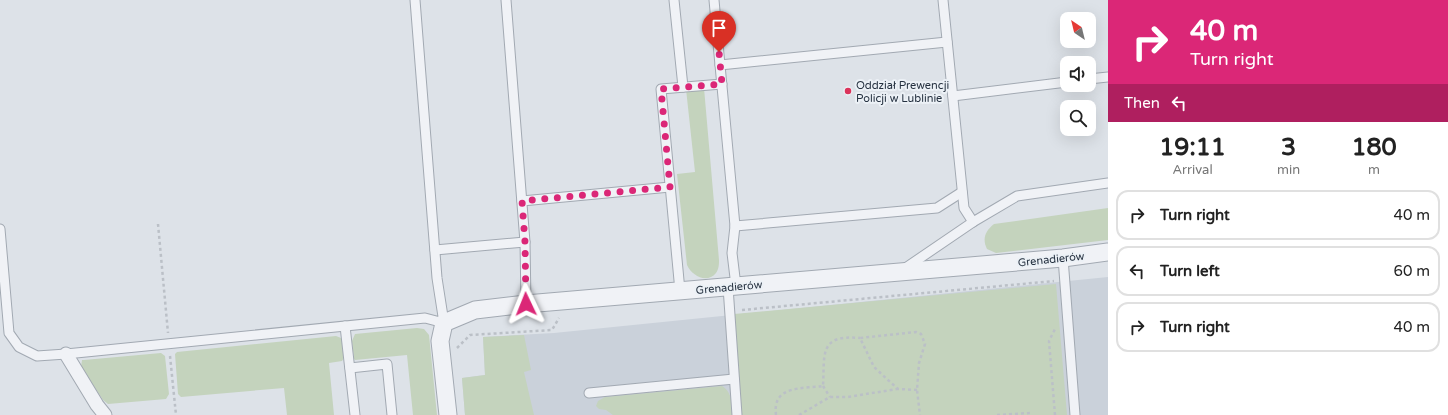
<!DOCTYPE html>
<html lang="en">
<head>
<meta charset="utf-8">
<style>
  :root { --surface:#fff; --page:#f6f6f6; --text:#222; --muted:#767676; --line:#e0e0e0 }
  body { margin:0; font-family:"Varela Round",sans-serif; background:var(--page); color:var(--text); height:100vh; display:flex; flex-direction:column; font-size:15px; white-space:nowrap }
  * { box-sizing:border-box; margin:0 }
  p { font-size:13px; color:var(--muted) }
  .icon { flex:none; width:22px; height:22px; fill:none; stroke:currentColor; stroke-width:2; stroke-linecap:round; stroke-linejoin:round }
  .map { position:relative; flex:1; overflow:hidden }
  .side { display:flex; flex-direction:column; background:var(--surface); width:340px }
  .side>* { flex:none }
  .hud { background:#db2777; color:#fff; overflow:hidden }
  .needle { width:26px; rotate:325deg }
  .controls { position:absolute; left:1060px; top:12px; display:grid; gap:8px }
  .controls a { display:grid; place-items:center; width:36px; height:36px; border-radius:8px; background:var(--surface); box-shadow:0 4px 16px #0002; font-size:20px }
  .pin { position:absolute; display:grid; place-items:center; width:34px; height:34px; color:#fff; margin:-41px -17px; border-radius:50% 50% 50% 0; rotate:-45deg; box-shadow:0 0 4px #0007 }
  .pin .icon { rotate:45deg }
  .me { position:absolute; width:44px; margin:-22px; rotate:358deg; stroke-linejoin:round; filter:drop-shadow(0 0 3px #0008) }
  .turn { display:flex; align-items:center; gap:14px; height:84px; padding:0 16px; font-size:18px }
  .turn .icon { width:52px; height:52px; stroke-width:2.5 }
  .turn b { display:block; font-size:28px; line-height:34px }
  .then { display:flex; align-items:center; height:38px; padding:0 16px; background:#0003; gap:8px; font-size:15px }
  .eta { display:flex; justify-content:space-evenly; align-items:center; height:68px; text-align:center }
  .eta b { font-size:24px; font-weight:700; line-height:28px }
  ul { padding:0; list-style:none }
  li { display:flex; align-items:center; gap:12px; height:50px; margin:0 8px 6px; padding:0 8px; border:2px solid var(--line); border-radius:12px }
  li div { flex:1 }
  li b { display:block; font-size:15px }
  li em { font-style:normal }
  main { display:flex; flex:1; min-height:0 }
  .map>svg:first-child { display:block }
  .built { fill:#cad1da }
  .green { fill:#c4d3bd }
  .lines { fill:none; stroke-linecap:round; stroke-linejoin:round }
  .service-casing { stroke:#a2a9b2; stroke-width:11 }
  .pedestrian-casing { stroke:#a2a9b2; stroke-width:15 }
  .minor-casing { stroke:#a2a9b2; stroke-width:19 }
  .path { stroke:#bbc0c7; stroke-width:2.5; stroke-dasharray:3 3; stroke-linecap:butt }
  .service { stroke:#f0f2f6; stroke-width:9 }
  .pedestrian { stroke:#f0f2f6; stroke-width:13 }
  .minor { stroke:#f0f2f6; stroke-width:17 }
  .route { stroke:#db2777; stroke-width:7; stroke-dasharray:0 12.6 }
  .poi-dot { fill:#db335a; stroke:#ecf1f6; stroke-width:1.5 }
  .labels { text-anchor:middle; stroke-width:4; stroke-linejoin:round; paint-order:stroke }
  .poi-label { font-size:11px; fill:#253140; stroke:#ecf1f6; text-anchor:start }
  .street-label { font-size:11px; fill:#253140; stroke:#ecf1f6 }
</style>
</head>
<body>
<main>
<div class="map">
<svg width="1108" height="415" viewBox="0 0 1108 415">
  <rect width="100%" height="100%" fill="#dde2e8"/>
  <path class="built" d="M 1108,277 L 1108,415 L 465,415 L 462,378 L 485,375 L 483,337 L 554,333 Z"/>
  <g class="green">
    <path d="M 704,88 L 719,260 C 719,264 719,269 716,273 C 707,284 692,276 687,265 L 677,174 L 695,172 L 686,89 Z"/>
    <path d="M 1108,208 L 1108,240 L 996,253 L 987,249 C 982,239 985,231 994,224 Z"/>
    <path d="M 1056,284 L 1067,415 L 741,415 L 734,314 Z"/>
    <path d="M 417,328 L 424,329 L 429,335 L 437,415 L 413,415 L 407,355 L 355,360 L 354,359 L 352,341 L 355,334 Z"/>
    <path d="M 524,335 L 531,370 L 524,372 L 534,415 L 465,415 L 462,378 L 485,375 L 483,337 Z"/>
    <path d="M 336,336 L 341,338 L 342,341 L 344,358 L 342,361 L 329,363 L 334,415 L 287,415 L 284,388 L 181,397 L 178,394 L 175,354 L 177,352 Z"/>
    <path d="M 161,353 L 165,356 L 169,394 L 166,399 L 108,404 L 103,400 L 81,367 L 82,360 L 84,360 Z"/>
    <path d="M 722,386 C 733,393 731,403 732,415 L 613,415 L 606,410 L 599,409 L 596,406 L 598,401 L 605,397 Z"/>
  </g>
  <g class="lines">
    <g class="service-casing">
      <g id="service">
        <path d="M 506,0 L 525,242 L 526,304"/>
        <path d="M 674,0 L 683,87"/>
        <path d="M 714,0 L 720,65"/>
        <path d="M 943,0 L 964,208 L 973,222"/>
        <path d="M 947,42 L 720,65 L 735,226 L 937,208 L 962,192"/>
        <path d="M 1089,79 L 1108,77"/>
        <path d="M 953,96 L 1067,82"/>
        <path d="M 522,201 L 670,187"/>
        <path d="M 735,226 L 732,253 L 736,286"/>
        <path d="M 0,229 L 9,333 L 19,347 L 37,356 L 66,354 L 425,318 L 444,323 L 437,278 L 415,0"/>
        <path d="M 435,250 L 525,242"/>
        <path d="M 1063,258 L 1075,415"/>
        <path d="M 904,269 L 973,222 L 1017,196 L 1108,183"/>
        <path d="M 728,287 L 737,415"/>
        <path d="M 680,291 L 661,89 L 722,84"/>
        <path d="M 345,326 L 355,415"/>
        <path d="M 350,368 L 387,364 L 392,415"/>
        <path d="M 589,393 L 734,379"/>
      </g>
    </g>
    <g class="pedestrian-casing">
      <path id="pedestrian" d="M 66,354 L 97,405 L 105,415"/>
    </g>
    <g class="minor-casing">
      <path id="minor" d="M 448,415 L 440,341 L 444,323 L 475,310 L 526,304 L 1063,258 L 1108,252"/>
    </g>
    <g class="path">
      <path d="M 158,224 L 168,333"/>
      <path d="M 742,310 L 1054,281"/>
      <path d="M 457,348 L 470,335 L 552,330 L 559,318"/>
      <path d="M 170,356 L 176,415"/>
      <path d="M 823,386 L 830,397"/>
      <path d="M 917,390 L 898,389 L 888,380 L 874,367 L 860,338 L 916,332 L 921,334 L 925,344 L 919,363 L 917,390 L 920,415"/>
      <path d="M 776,415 C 772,385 802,389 823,386 C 825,355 818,334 860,338"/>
      <path d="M 799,415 L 830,397 L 848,397 L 897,389"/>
      <path d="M 997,415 L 1030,413 L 1030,415"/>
      <path d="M 1055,415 L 1049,341 L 1055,329"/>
    </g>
    <use href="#service" class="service"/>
    <use href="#pedestrian" class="pedestrian"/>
    <use href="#minor" class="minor"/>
  </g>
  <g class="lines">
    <path class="route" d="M 526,304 L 525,242 L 522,201 L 670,187 L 661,89 L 722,84 L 719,52"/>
  </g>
  <circle class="poi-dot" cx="848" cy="91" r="4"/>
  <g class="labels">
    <g class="poi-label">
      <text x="856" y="89">Oddział Prewencji<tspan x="856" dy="13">Policji w Lublinie</tspan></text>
    </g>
    <g class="street-label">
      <text transform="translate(1051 259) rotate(-6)" y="4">Grenadierów</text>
      <text transform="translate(729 287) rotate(-5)" y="4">Grenadierów</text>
    </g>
  </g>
</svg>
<div class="controls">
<a><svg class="needle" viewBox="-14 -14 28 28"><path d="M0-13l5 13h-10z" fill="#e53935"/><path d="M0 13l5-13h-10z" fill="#767676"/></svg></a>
<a><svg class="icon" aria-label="sound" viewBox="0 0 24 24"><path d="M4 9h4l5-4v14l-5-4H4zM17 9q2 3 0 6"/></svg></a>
<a><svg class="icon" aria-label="search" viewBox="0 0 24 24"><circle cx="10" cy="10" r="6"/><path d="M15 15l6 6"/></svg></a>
</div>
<div class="pin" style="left:719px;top:52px;background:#d93025"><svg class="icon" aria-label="arrive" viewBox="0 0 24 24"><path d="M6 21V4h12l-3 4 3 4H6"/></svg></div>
<svg class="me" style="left:526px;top:304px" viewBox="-20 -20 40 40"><path d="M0-17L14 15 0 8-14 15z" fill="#db2777" stroke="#fff" stroke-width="4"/></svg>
</div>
<section class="side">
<div class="hud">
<div class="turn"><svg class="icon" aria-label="right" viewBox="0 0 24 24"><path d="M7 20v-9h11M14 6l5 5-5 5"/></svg><div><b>40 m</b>Turn right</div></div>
<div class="then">Then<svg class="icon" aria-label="left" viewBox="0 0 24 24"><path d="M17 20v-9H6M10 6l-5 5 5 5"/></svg></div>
</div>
<div class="eta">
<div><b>19:11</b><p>Arrival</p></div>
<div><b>3</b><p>min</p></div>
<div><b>180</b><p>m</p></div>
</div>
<ul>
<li><svg class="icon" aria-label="right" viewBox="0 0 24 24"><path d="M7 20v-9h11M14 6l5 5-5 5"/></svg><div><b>Turn right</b></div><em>40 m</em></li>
<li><svg class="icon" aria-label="left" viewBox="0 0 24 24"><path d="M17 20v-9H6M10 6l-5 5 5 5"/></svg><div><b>Turn left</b></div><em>60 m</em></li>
<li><svg class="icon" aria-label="right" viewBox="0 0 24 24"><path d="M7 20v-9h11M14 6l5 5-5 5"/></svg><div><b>Turn right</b></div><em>40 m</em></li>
</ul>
</section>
</main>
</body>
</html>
